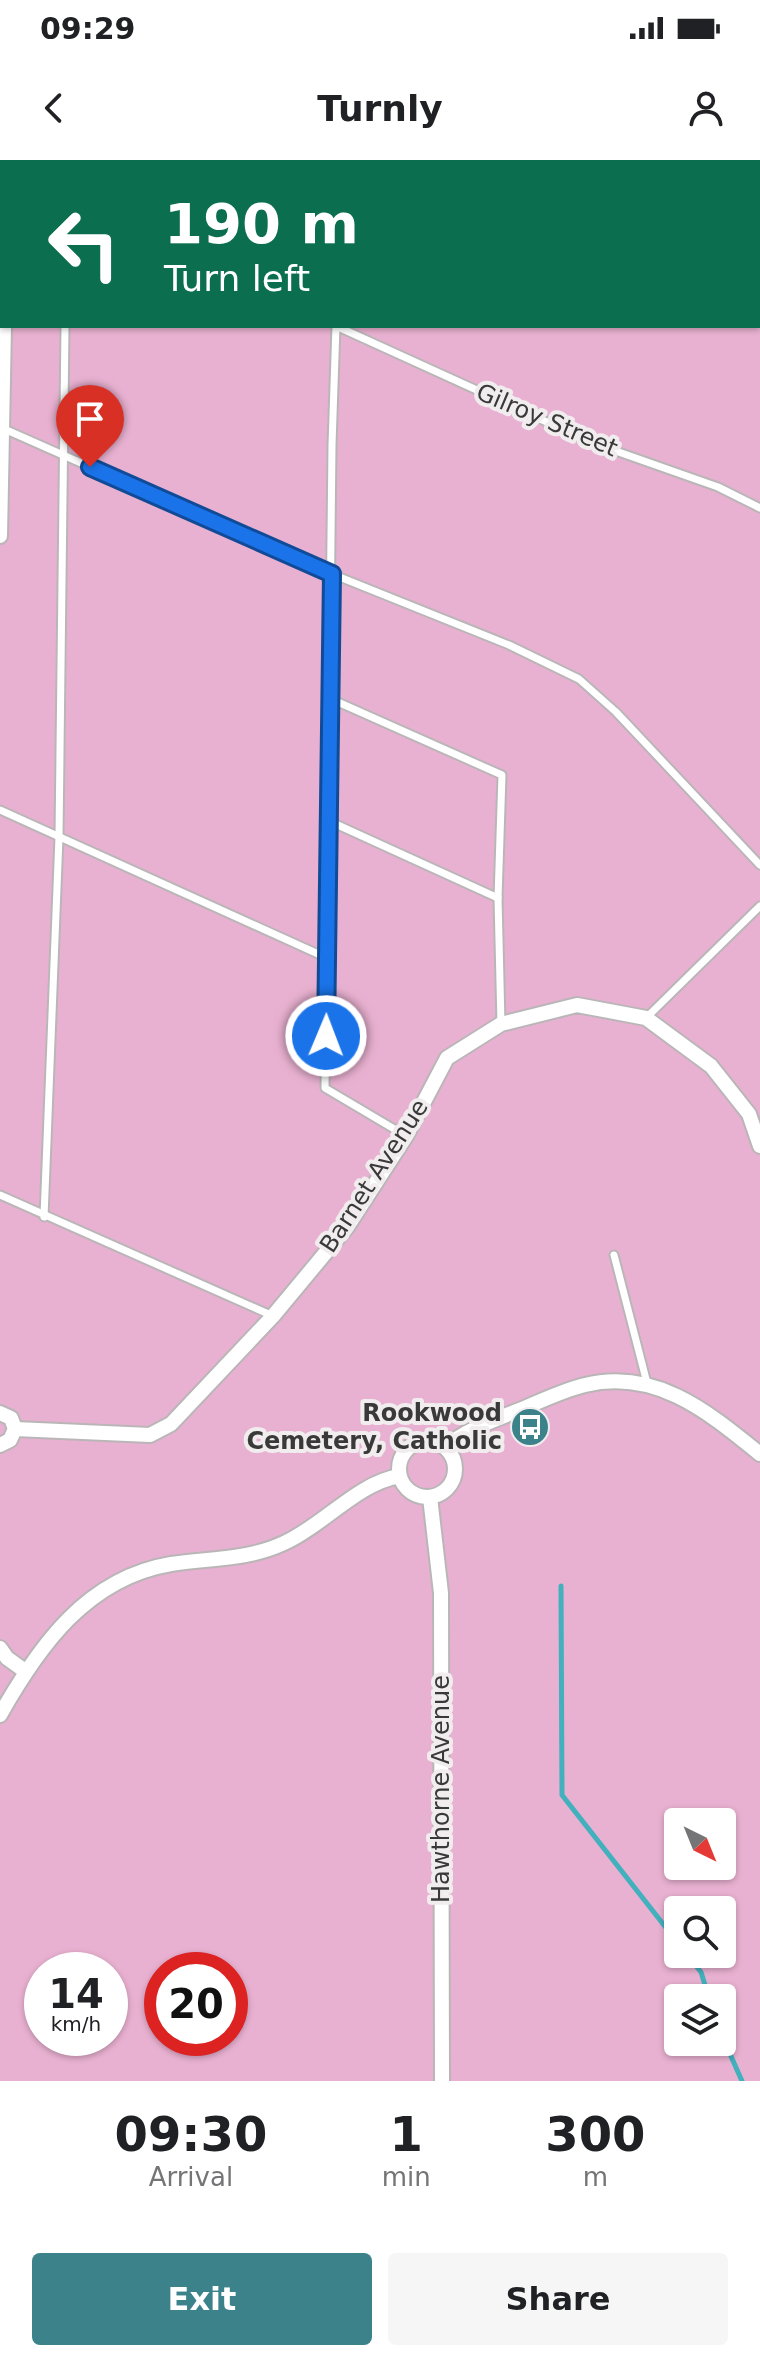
<!DOCTYPE html>
<html lang="en">
<head>
<meta charset="utf-8">
<style>
  :root { --surface:#fff; --page:#f6f6f6; --text:#202124; --muted:#757577; --accent:#3b828b }
  body { margin:0; font-family:"DejaVu Sans",sans-serif; background:var(--page); color:var(--text); height:100vh; display:flex; flex-direction:column; font-size:30px; white-space:nowrap }
  * { box-sizing:border-box; margin:0 }
  p { font-size:26px; color:var(--muted) }
  .icon { flex:none; width:44px; height:44px; fill:none; stroke:currentColor; stroke-width:2; stroke-linecap:round; stroke-linejoin:round }
  .map { position:relative; height:1921px; overflow:hidden }
  .panel { display:flex; flex-direction:column; background:var(--surface); flex:1 }
  .panel>* { flex:none }
  .guide { position:absolute; left:0px; top:0px; width:760px; height:168px; box-shadow:0 2px 6px #0004; background:#0b6e4f; color:#fff; overflow:hidden }
  .needle { width:52px; rotate:137deg }
  .fabs { position:absolute; left:664px; top:1648px; display:grid; gap:16px }
  .fabs a { display:grid; place-items:center; width:72px; height:72px; border-radius:8px; background:var(--surface); box-shadow:0 2px 6px #0004; font-size:40px }
  .speed { position:absolute; left:24px; top:1792px; display:flex; gap:16px; font-size:40px; font-weight:700; text-align:center }
  .speed>* { display:grid; place-content:center; width:104px; height:104px; border-radius:50%; background:var(--surface); box-shadow:0 2px 6px #0004; line-height:1 }
  .speed small { font-size:20px; font-weight:400 }
  .speed .limit { border:12px solid #d22; background:#fff; color:#111 }
  .pin { position:absolute; display:grid; place-items:center; width:68px; height:68px; color:#fff; margin:-82px -34px; border-radius:50% 50% 50% 0; rotate:-45deg; box-shadow:0 0 8px #0007 }
  .pin .icon { rotate:45deg }
  .me { position:absolute; width:88px; margin:-44px; rotate:1deg; stroke-linejoin:round; filter:drop-shadow(0 0 6px #0008) }
  .turn { display:flex; align-items:center; gap:28px; height:168px; padding:0 32px; font-size:36px }
  .turn .icon { width:104px; height:104px; stroke-width:2.5 }
  .turn b { display:block; font-size:56px; line-height:68px }
  .eta { display:flex; justify-content:space-evenly; align-items:center; height:136px; text-align:center }
  .eta b { font-size:48px; font-weight:800; line-height:56px }
  .cta { display:flex; gap:16px; margin-top:auto; padding:16px 32px }
  .cta a { flex:1; height:92px; border-radius:8px; background:var(--accent); color:#fff; font-size:32px; font-weight:800; line-height:92px; text-align:center }
  .cta a+a { background:var(--page); color:var(--text) }
  .status { display:flex; justify-content:space-between; align-items:center; height:56px; padding:0 40px; background:var(--surface); direction:ltr }
  .status svg { height:22px; fill:currentColor }
  header { display:flex; justify-content:space-between; align-items:center; height:104px; padding:0 32px; background:var(--surface); font-size:36px; font-weight:800 }
  .map>svg:first-child { display:block }
  .built { fill:#ded3d9 }
  .green { fill:#e9b1d1; fill-rule:evenodd }
  .lines { fill:none; stroke-linecap:round; stroke-linejoin:round }
  .stream { stroke:#42b0bd; stroke-width:5 }
  .lane-casing { stroke:#bab6b8; stroke-width:11 }
  .street-casing { stroke:#bab6b8; stroke-width:18 }
  .secondary-casing { stroke:#bab6b8; stroke-width:24 }
  .lane { stroke:#fff; stroke-width:7 }
  .street { stroke:#fff; stroke-width:14 }
  .secondary { stroke:#fff; stroke-width:20 }
  .route-casing { stroke:#114b97; stroke-width:20 }
  .route { stroke:#1a73e8; stroke-width:14 }
  .labels { text-anchor:middle; stroke-width:8; stroke-linejoin:round; paint-order:stroke }
  .street-label { font-size:24px; fill:#3a3939; stroke:#f1edef }
  .poi-label { font-size:24px; font-weight:bold; fill:#3a3939; stroke:#f1edef; text-anchor:end }
</style>
</head>
<body>
<div class="status"><b>09:29</b><svg viewBox="0 0 49 12"><path d="M0 12V9h3v3zM5 12V6h3v6zM10 12V3h3v9zM15 12V0h3v12zM26 1h20v11H26zM47 4h2v5h-2z"/></svg></div>
<header><svg class="icon" aria-label="back" viewBox="0 0 24 24"><path d="M15 5l-7 7 7 7"/></svg>Turnly<svg class="icon" aria-label="person" viewBox="0 0 24 24"><circle cx="12" cy="8" r="4"/><path d="M4 21q1-7 8-7t8 7"/></svg></header>
<div class="map">
<svg width="760" height="1921" viewBox="0 0 760 1921">
  <rect width="100%" height="100%" fill="#e3e0e2"/>
  <path class="built" d="M 522,0 L 760,0 L 760,104 L 758,2 Z"/>
  <path class="green" d="M 0,0 L 423,2 L 2,2 L 2,166 L 758,166 L 758,152 L 760,153 L 760,1921 L 0,1921 ZM 678,1662 L 722,1662 L 722,1706 L 678,1706 ZM 678,1750 L 722,1750 L 722,1794 L 678,1794 ZM 42,1810 L 110,1810 L 110,1878 L 42,1878 ZM 162,1810 L 230,1810 L 230,1878 L 162,1878 ZM 678,1838 L 722,1838 L 722,1882 L 678,1882 Z"/>
  <g class="lines">
    <g class="stream">
      <path d="M 561,1426 L 562,1635 L 678,1783"/>
      <path d="M 686,1794 L 701,1812 L 709,1838"/>
      <path d="M 722,1876 L 742,1921"/>
    </g>
    <g class="lane-casing">
      <g id="lane">
        <path d="M 348,2 L 348,0"/>
        <path d="M 550,2 L 551,0"/>
        <path d="M 336,166 L 332,285 L 325,928 L 406,976"/>
        <path d="M 336,166 L 593,283 L 718,327 L 760,348"/>
        <path d="M 2,268 L 332,414 L 509,485 L 579,519 L 616,552 L 760,705"/>
        <path d="M 331,539 L 502,615 L 498,738 L 501,864"/>
        <path d="M 0,650 L 327,798"/>
        <path d="M 329,661 L 498,738"/>
        <path d="M 646,858 L 760,746"/>
        <path d="M 0,1035 L 273,1156"/>
        <path d="M 44,1057 L 59,677 L 65,166"/>
        <path d="M 614,1095 L 647,1223"/>
      </g>
    </g>
    <g class="street-casing">
      <g id="street">
        <path d="M 11,0 L 11,2"/>
        <path d="M 38,2 L 39,0"/>
        <path d="M 0,43 L 2,38"/>
        <path d="M 0,72 L 2,100"/>
        <path d="M 0,376 L 4,166"/>
        <path d="M 0,1253 L 11,1258 L 15,1269 L 10,1280 L 0,1285"/>
        <path d="M 15,1269 L 150,1275 L 171,1264 L 273,1156 L 347,1067 L 406,976 L 447,898 L 501,864 L 577,845 L 646,858 L 711,906 L 749,954 L 760,986"/>
        <circle cx="427" cy="1309" r="28"/>
        <path d="M 446,1287 C 466,1269 497,1259 522,1249 C 543,1240 564,1230 585,1225 C 656,1208 708,1252 760,1294"/>
        <path d="M 430,1337 L 441,1433 L 442,1921"/>
        <path d="M 0,1488 L 7,1498 L 25,1511"/>
        <path d="M 0,1555 C 39,1486 87,1418 171,1404 C 210,1398 248,1400 284,1383 C 324,1365 356,1324 399,1316"/>
      </g>
    </g>
    <g class="secondary-casing">
      <g id="secondary">
        <path d="M 472,0 L 476,2"/>
        <path d="M 758,124 L 760,125"/>
      </g>
    </g>
    <use href="#lane" class="lane"/>
    <use href="#street" class="street"/>
    <use href="#secondary" class="secondary"/>
  </g>
  <g class="lines">
    <g class="route-casing">
      <path id="route" d="M 90,307 L 332,414 L 326,876"/>
    </g>
    <use href="#route" class="route"/>
  </g>
  <defs>
    <g id="bus-disc" transform="scale(2)"><circle r="9.5" fill="#3b828b" stroke="#f1edef"/><path d="M-5-6H5V4H4V6H2V4H-2V6H-4V4H-5ZM-3.5-4V0h7V-4ZM-3.5 1.2v1.5H-2V1.2ZM2 1.2v1.5H3.5V1.2Z" fill="#fff"/></g>
  </defs>
  <g fill-rule="evenodd">
    <use href="#bus-disc" x="530" y="1267"/>
  </g>
  <g class="labels">
    <g class="street-label">
      <text transform="translate(547 260) rotate(23)" y="8">Gilroy Street</text>
      <text transform="translate(374 1016) rotate(-57)" y="8">Barnet Avenue</text>
      <text transform="translate(441 1629) rotate(-90)" y="8">Hawthorne Avenue</text>
    </g>
    <g class="poi-label">
      <text x="502" y="1261">Rookwood<tspan x="502" dy="28">Cemetery, Catholic</tspan></text>
    </g>
  </g>
</svg>
<div class="fabs">
<a><svg class="needle" viewBox="-14 -14 28 28"><path d="M0-13l5 13h-10z" fill="#e53935"/><path d="M0 13l5-13h-10z" fill="#757577"/></svg></a>
<a><svg class="icon" aria-label="search" viewBox="0 0 24 24"><circle cx="10" cy="10" r="6"/><path d="M15 15l6 6"/></svg></a>
<a><svg class="icon" aria-label="layers" viewBox="0 0 24 24"><path d="M12 4l9 5-9 5-9-5zM3 14l9 5 9-5"/></svg></a>
</div>
<div class="speed"><div>14<small>km/h</small></div><div class="limit">20</div></div>
<div class="pin" style="left:90px;top:307px;background:#d93025"><svg class="icon" aria-label="arrive" viewBox="0 0 24 24"><path d="M6 21V4h12l-3 4 3 4H6"/></svg></div>
<svg class="me" style="left:326px;top:876px" viewBox="-20 -20 40 40"><circle r="17" fill="#1a73e8" stroke="#fff" stroke-width="3"/><path d="M0-11L8 9 0 5-8 9z" fill="#fff"/></svg>
<div class="guide">
<div class="turn"><svg class="icon" aria-label="left" viewBox="0 0 24 24"><path d="M17 20v-9H6M10 6l-5 5 5 5"/></svg><div><b>190 m</b>Turn left</div></div>
</div>
</div>
<section class="panel">
<div class="eta">
<div><b>09:30</b><p>Arrival</p></div>
<div><b>1</b><p>min</p></div>
<div><b>300</b><p>m</p></div>
</div>
<div class="cta"><a>Exit</a><a>Share</a></div>
</section>
</body>
</html>
